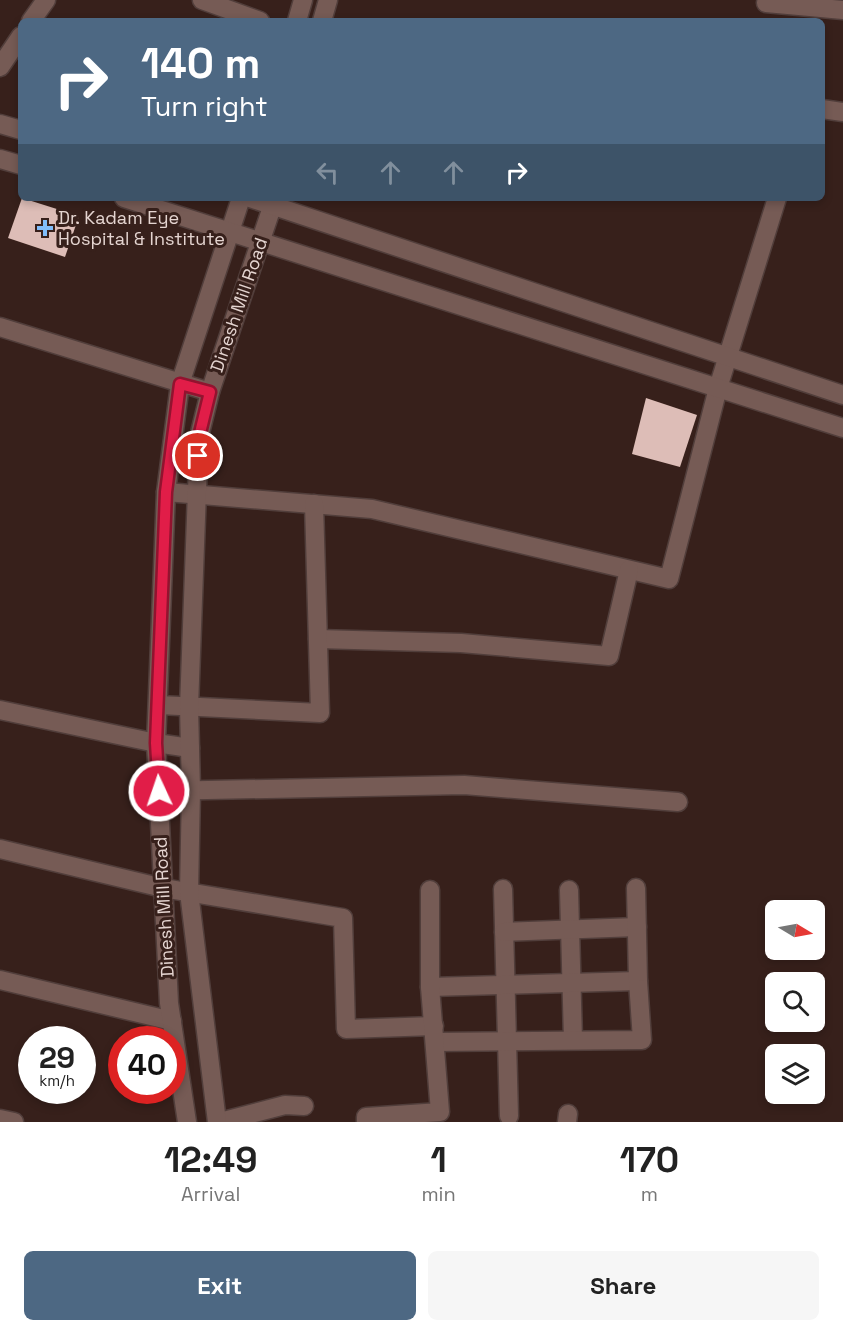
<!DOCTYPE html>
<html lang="en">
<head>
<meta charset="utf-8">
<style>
  :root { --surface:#fff; --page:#f6f6f6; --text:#222; --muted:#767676; --accent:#4d6883 }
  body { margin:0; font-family:"Space Grotesk",sans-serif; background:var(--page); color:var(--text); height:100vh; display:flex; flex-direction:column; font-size:22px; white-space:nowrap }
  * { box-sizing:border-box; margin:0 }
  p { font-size:20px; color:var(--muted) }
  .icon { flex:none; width:33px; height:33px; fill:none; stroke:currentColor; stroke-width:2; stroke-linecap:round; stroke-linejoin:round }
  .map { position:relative; height:1122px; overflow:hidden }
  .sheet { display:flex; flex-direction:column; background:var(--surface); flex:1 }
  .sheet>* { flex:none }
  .top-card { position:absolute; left:18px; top:18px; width:807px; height:183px; border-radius:9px; box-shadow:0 3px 9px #0003; background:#4d6883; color:#fff; overflow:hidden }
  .needle { width:39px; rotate:100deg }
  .controls { position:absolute; left:765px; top:900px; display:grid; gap:12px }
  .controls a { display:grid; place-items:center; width:60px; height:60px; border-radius:9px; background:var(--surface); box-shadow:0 3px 9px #0003; font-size:30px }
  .speed { position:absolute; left:18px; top:1026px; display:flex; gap:12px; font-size:30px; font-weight:700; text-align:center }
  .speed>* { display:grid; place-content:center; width:78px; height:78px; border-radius:50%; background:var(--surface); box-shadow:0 3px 9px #0003; line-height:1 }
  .speed small { font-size:15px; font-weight:400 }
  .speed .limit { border:9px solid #d22; background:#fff; color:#111 }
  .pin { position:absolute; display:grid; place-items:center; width:51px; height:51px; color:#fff; margin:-26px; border:3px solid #fff; border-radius:50%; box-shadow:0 2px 6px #0007 }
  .me { position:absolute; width:66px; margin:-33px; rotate:357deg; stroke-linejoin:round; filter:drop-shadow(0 0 4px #0008) }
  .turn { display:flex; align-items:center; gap:21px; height:126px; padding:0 24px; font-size:27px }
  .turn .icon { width:78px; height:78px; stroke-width:2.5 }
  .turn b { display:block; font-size:42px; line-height:51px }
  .lanes { display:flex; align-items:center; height:57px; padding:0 24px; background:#0003; justify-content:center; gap:30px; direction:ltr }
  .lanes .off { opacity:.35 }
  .eta { display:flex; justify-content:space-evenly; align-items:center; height:102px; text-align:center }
  .eta b { font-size:36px; font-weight:800; line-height:42px }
  .action { display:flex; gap:12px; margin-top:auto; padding:12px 24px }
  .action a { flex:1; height:69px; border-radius:9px; background:var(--accent); color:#fff; font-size:24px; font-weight:800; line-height:69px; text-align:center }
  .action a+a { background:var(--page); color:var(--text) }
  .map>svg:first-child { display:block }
  .building { fill:#ddbdb7 }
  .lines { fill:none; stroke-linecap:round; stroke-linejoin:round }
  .minor-casing { stroke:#513e3b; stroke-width:21 }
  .tertiary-casing { stroke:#513e3b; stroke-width:21 }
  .secondary-casing { stroke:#513e3b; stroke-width:21 }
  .minor { stroke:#765b55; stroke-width:18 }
  .tertiary { stroke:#765b55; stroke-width:18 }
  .secondary { stroke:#765b55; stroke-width:18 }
  .route-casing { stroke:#92132f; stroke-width:15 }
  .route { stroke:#e11d48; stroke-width:10 }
  .poi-dot { fill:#81bdfa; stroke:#37201b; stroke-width:2 }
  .labels { text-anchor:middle; stroke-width:6; stroke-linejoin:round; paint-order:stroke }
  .poi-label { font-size:18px; fill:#e5d5d1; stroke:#37201b; text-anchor:start }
  .street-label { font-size:18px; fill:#e5d5d1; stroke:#37201b }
</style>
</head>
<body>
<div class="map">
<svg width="843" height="1122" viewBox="0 0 843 1122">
  <rect width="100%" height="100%" fill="#37201b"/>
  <g class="building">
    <path d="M 22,198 L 79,216 L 65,257 L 8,238 Z"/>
    <path d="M 646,398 L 697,415 L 680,467 L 632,454 Z"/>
  </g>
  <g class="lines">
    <g class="minor-casing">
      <g id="minor">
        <path d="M 202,0 L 260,21"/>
        <path d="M 766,3 L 843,10"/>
        <path d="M 31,21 L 46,0"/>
        <path d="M 0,67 L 21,36"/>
        <path d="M 822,109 L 843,112"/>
        <path d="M 0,327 L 210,392"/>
        <path d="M 166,492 L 372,509 L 669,579 L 718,388 L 777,198"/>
        <path d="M 318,639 L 461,643 L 609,656 L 629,570"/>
        <path d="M 159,705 L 320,713 L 314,504"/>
        <path d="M 0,710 L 156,743 L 190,748"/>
        <path d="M 159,791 L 464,785 L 678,802"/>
        <path d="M 0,849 L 163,888 L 343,918 L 346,1029 L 434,1026"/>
        <path d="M 503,889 L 509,1116"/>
        <path d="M 569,890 L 573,1040"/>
        <path d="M 504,932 L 637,927"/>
        <path d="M 0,980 L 172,1021"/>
        <path d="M 430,987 L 638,981"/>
        <path d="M 435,1042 L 642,1040 L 638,981 L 636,888"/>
        <path d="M 0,1119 L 14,1122"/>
        <path d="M 220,1122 L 285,1105 L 304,1106"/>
        <path d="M 366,1122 L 366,1117 L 440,1112 L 430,987 L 430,890"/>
        <path d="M 567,1122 L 568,1114"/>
      </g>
    </g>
    <g class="tertiary-casing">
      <g id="tertiary">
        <path d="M 297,21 L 303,0"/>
        <path d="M 322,21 L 328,0"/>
        <path d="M 187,1122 L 169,1003 L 156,743 L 166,492 L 180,384 L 241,198"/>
        <path d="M 217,1122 L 189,892 L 191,790 L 189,707 L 199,437 L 210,392 L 275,198"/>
      </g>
    </g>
    <g class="secondary-casing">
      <g id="secondary">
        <path d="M 0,124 L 21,130"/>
        <path d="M 0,159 L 21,165"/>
        <path d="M 124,198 L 843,428"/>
        <path d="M 250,198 L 843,395"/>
      </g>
    </g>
    <use href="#minor" class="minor"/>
    <use href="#tertiary" class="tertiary"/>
    <use href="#secondary" class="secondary"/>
  </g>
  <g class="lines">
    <g class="route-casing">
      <path id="route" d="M 159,791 L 156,743 L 166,492 L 180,384 L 210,392 L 199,437 L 198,456"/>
    </g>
    <use href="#route" class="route"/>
  </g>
  <path class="poi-dot" d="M42 219h6v6h6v6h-6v6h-6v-6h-6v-6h6z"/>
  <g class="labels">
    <g class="poi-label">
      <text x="58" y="224">Dr. Kadam Eye<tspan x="58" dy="21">Hospital &amp; Institute</tspan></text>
    </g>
    <g class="street-label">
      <text transform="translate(239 305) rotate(-71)" y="6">Dinesh Mill Road</text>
      <text transform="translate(164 907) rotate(-93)" y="6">Dinesh Mill Road</text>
    </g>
  </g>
</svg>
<div class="controls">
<a><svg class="needle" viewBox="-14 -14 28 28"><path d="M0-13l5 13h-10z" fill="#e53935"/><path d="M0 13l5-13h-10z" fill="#767676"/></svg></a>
<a><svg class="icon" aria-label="search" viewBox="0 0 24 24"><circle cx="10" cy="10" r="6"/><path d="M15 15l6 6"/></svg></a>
<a><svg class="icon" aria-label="layers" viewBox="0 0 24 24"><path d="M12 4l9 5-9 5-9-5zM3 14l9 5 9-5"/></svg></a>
</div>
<div class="speed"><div>29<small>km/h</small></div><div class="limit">40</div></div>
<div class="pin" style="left:198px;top:456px;background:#d93025"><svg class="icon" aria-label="arrive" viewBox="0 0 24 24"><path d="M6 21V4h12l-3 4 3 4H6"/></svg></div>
<svg class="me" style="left:159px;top:791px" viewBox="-20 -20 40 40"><circle r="17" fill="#e11d48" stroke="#fff" stroke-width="3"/><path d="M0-11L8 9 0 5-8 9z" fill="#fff"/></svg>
<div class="top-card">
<div class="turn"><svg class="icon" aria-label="right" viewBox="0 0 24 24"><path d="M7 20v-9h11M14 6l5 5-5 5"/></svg><div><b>140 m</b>Turn right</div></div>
<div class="lanes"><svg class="icon off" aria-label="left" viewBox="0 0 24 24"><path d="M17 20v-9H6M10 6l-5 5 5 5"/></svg><svg class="icon off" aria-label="ahead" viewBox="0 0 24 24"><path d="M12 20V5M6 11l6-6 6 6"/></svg><svg class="icon off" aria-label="ahead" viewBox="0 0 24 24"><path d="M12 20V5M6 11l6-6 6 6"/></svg><svg class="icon" aria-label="right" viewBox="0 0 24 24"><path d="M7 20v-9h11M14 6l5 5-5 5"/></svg></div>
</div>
</div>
<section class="sheet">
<div class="eta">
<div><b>12:49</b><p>Arrival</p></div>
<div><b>1</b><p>min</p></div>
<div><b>170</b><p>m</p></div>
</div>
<div class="action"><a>Exit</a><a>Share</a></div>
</section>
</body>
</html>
